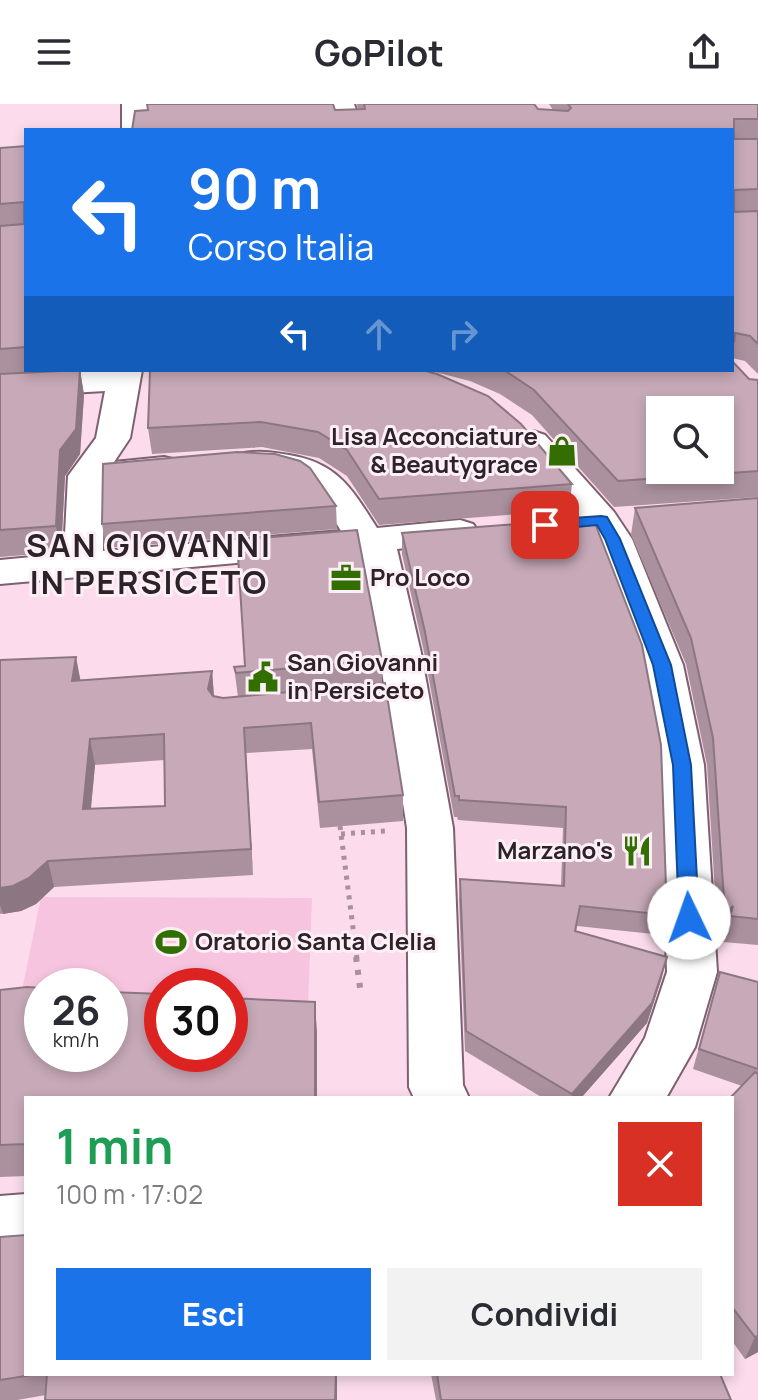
<!DOCTYPE html>
<html lang="it">
<head>
<meta charset="utf-8">
<style>
  :root { --surface:#fff; --page:#f2f2f3; --text:#2b2b33; --muted:#7c7c81; --accent:#1a73e8 }
  body { margin:0; font-family:Manrope,sans-serif; background:var(--page); color:var(--text); height:100vh; display:flex; flex-direction:column; font-size:30px; white-space:nowrap }
  * { box-sizing:border-box; margin:0 }
  p { font-size:26px; color:var(--muted) }
  .icon { flex:none; width:44px; height:44px; fill:none; stroke:currentColor; stroke-width:2; stroke-linecap:round; stroke-linejoin:round }
  .map { position:relative; flex:1; overflow:hidden }
  .details { position:absolute; left:24px; top:992px; width:710px; height:280px; display:flex; flex-direction:column; background:var(--surface); border-radius:0px; box-shadow:0 4px 12px #0003 }
  .details>* { flex:none }
  .hud { position:absolute; left:24px; top:24px; width:710px; height:244px; border-radius:0px; box-shadow:0 4px 12px #0003; background:#1a73e8; color:#fff; overflow:hidden }
  .buttons { position:absolute; left:646px; top:292px; display:grid; gap:16px }
  .buttons a { display:grid; place-items:center; width:88px; height:88px; border-radius:0px; background:var(--surface); box-shadow:0 4px 12px #0003; font-size:40px }
  .speed { position:absolute; left:24px; top:864px; display:flex; gap:16px; font-size:40px; font-weight:700; text-align:center }
  .speed>* { display:grid; place-content:center; width:104px; height:104px; border-radius:50%; background:var(--surface); box-shadow:0 4px 12px #0003; line-height:1 }
  .speed small { font-size:20px; font-weight:400 }
  .speed .limit { border:12px solid #d22; background:#fff; color:#111 }
  .pin { position:absolute; display:grid; place-items:center; width:68px; height:68px; color:#fff; margin:-34px; border-radius:16px; box-shadow:0 4px 12px #0006 }
  .me { position:absolute; width:88px; margin:-44px; rotate:357deg; stroke-linejoin:round; filter:drop-shadow(0 0 6px #0008) }
  .turn { display:flex; align-items:center; gap:28px; height:168px; padding:0 32px; font-size:36px }
  .turn .icon { width:104px; height:104px; stroke-width:2.5 }
  .turn b { display:block; font-size:56px; line-height:68px }
  .lanes { display:flex; align-items:center; height:76px; padding:0 32px; background:#0003; justify-content:center; gap:40px; direction:ltr }
  .lanes .off { opacity:.35 }
  .round { display:grid; place-items:center; flex:none; width:84px; height:84px; border-radius:0px; background:var(--page) }
  .overview { display:flex; align-items:center; justify-content:space-between; height:136px; padding:0 32px }
  h1 { font-size:48px; font-weight:700; line-height:60px; color:#1e9e55 }
  .action { display:flex; gap:16px; margin-top:auto; padding:16px 32px }
  .action a { flex:1; height:92px; border-radius:0px; background:var(--accent); color:#fff; font-size:32px; font-weight:700; line-height:92px; text-align:center }
  .action a+a { background:var(--page); color:var(--text) }
  header { display:flex; justify-content:space-between; align-items:center; height:104px; padding:0 32px; background:var(--surface); font-size:36px; font-weight:700 }
  .map>svg:first-child { display:block }
  .green { fill:#f6c4de }
  .lines { fill:none; stroke-linecap:round; stroke-linejoin:round }
  .street-casing { stroke:#7d6170; stroke-width:4 }
  .path-far1 { stroke:#a8909d; stroke-width:5; stroke-dasharray:4 6; stroke-linecap:butt }
  .path { stroke:#a8909d; stroke-width:6; stroke-dasharray:5 8; stroke-linecap:butt }
  .street { fill:#fff; fill-rule:evenodd }
  .wall { fill:#ab919e; fill-rule:evenodd }
  .shaded-wall { fill:#8b7681 }
  .building { fill:#c7a9b8; stroke:#8b7681; stroke-width:2; fill-rule:evenodd }
  .route { fill:#1a73e8; stroke:#114b97; stroke-width:2 }
  .labels { text-anchor:middle; stroke-width:6; stroke-linejoin:round; paint-order:stroke }
  .poi-label { font-size:24px; font-weight:bold; fill:#2d2228; stroke:#fceff5; text-anchor:start }
  .district-label { font-size:32px; font-weight:bold; letter-spacing:2px; fill:#2d2228; stroke:#fceff5 }
</style>
</head>
<body>
<header><svg class="icon" aria-label="menu" viewBox="0 0 24 24"><path d="M4 6h16M4 12h16M4 18h16"/></svg>GoPilot<svg class="icon" aria-label="share" viewBox="0 0 24 24"><path d="M12 15V3M7 8l5-5 5 5M5 13v7h14v-7"/></svg></header>
<div class="map">
<svg width="758" height="1296" viewBox="0 0 758 1296">
  <rect width="100%" height="100%" fill="#fbdbec"/>
  <path class="green" d="M 41,793 L 312,794 L 307,927 L 230,927 L 230,882 L 162,882 L 162,927 L 110,926 L 110,882 L 42,882 L 42,926 L 14,926 Z"/>
  <g class="lines">
    <g class="street-casing">
      <g id="street">
        <path d="M 122,0 L 167,0 L 163,5 L 146,8 L 148,26 L 122,26 Z"/>
        <path d="M 328,0 L 354,0 L 363,26 L 337,26 Z"/>
        <path d="M 110,266 L 142,266 L 130,334 L 114,358 L 164,353 L 177,356 L 182,364 L 177,372 L 104,381 L 103,447 L 341,427 L 321,394 L 299,376 L 239,366 L 234,358 L 239,350 C 256,346 272,348 289,351 C 338,359 352,385 377,424 L 460,416 L 473,420 L 479,428 L 473,436 L 397,445 L 421,549 L 453,724 L 463,981 L 469,994 L 414,994 L 409,983 L 407,724 L 379,549 L 360,448 L 0,480 L 0,456 L 64,450 L 68,372 L 96,334 L 105,287 L 0,293 L 0,273 Z"/>
        <path d="M 533,327 L 545,331 L 614,408 L 632,435 L 683,561 L 704,661 L 717,868 L 695,943 L 666,994 L 609,994 L 645,934 L 667,868 L 660,661 L 641,561 L 594,435 L 515,338 L 521,331 Z"/>
        <path d="M 26,1090 L 26,1144 L 0,1146 L 0,1092 Z"/>
      </g>
    </g>
    <g class="path-far1">
      <path d="M 340,722 L 357,855"/>
      <path d="M 341,730 L 385,727"/>
    </g>
    <path class="path" d="M 356,853 L 361,891"/>
    <use href="#street" class="street"/>
  </g>
  <g class="wall">
    <path d="M 357,0 L 534,0 L 538,5 L 553,6 L 549,0 L 758,0 L 758,270 L 745,257 L 732,254 L 732,26 L 148,6 L 358,6 Z"/>
    <path d="M 26,42 L 26,266 L 63,266 L 0,270 L 0,44 Z"/>
    <path d="M 80,266 L 84,291 L 80,350 L 65,372 L 61,448 L 0,453 L 0,270 Z"/>
    <path d="M 150,266 L 572,380 L 569,406 L 379,421 L 347,372 L 319,354 L 262,343 L 152,350 L 148,324 Z"/>
    <path d="M 427,266 L 732,266 L 749,275 L 758,276 L 758,393 L 614,403 L 532,311 L 500,290 L 470,277 Z"/>
    <path d="M 758,394 L 758,841 L 723,838 L 725,828 L 718,836 L 707,661 L 686,560 L 631,431 L 635,404 Z"/>
    <path d="M 336,402 L 337,425 L 106,444 L 102,420 Z"/>
    <path d="M 402,429 L 667,811 L 663,831 L 577,822 L 576,828 L 662,873 L 647,919 L 581,994 L 543,994 L 465,947 L 459,796 L 460,775 L 561,782 L 563,724 L 458,716 L 457,713 L 454,713 L 424,548 L 402,450 Z"/>
    <path d="M 0,556 L 80,576 L 212,567 L 214,592 L 223,594 L 238,593 L 234,563 L 382,556 L 382,579 L 403,691 L 403,717 L 320,724 L 312,645 L 246,649 L 253,771 L 54,783 L 36,800 L 21,807 L 0,810 ZM 164,656 L 165,702 L 91,705 L 95,661 Z"/>
    <path d="M 720,868 L 758,878 L 758,1248 L 745,1255 L 732,1237 L 732,994 L 742,982 L 693,965 Z"/>
    <path d="M 0,886 L 315,898 L 317,931 L 26,994 L 26,1072 L 0,1073 Z"/>
    <path d="M 0,1133 L 26,1270 L 337,1270 L 337,1296 L 46,1291 L 17,1296 L 0,1296 Z"/>
    <path d="M 431,1270 L 720,1270 L 731,1296 L 436,1296 Z"/>
  </g>
  <g class="shaded-wall">
    <path d="M 80,266 L 84,291 L 80,350 L 65,372 L 61,448 L 56,422 L 60,346 Z"/>
    <path d="M 76,553 L 81,579 L 72,577 Z"/>
    <path d="M 212,567 L 214,593 L 208,585 Z"/>
    <path d="M 244,624 L 246,649 L 253,771 L 251,745 Z"/>
    <path d="M 90,635 L 95,661 L 88,731 L 83,705 Z"/>
    <path d="M 48,757 L 54,783 L 36,800 L 21,807 L 3,810 L 0,801 L 0,784 Z"/>
    <path d="M 733,802 L 725,828 L 718,836 L 725,810 Z"/>
    <path d="M 667,853 L 662,873 L 647,919 L 581,994 L 571,994 L 572,990 Z"/>
    <path d="M 315,898 L 317,931 L 317,994 L 315,994 Z"/>
    <path d="M 758,1232 L 758,1248 L 745,1255 L 755,1233 Z"/>
    <path d="M 336,1270 L 337,1270 L 337,1296 L 335,1296 Z"/>
  </g>
  <g class="building">
    <path d="M 147,0 L 333,0 L 335,6 L 365,5 L 364,0 L 534,0 L 538,5 L 568,7 L 571,4 L 568,0 L 758,0 L 758,15 L 734,15 L 734,35 L 758,35 L 758,85 L 734,86 L 734,108 L 758,107 L 758,240 L 750,232 L 735,229 L 734,238 L 732,238 L 732,26 L 132,26 L 135,7 L 148,6 Z"/>
    <path d="M 26,42 L 26,243 L 0,245 L 0,122 L 24,120 L 24,98 L 0,100 L 0,44 Z"/>
    <path d="M 732,257 L 749,275 L 758,276 L 758,367 L 618,377 L 534,286 L 504,266 L 732,266 ZM 660,306 L 720,306 L 720,366 L 660,366 Z"/>
    <path d="M 80,266 L 76,325 L 60,346 L 56,422 L 0,426 L 0,270 Z"/>
    <path d="M 150,266 L 422,266 L 437,270 L 488,292 L 521,320 L 572,380 L 379,395 L 347,346 L 318,328 L 261,318 L 148,324 Z"/>
    <path d="M 237,348 L 275,350 L 300,357 L 310,364 L 336,402 L 102,420 L 103,360 Z"/>
    <path d="M 758,394 L 758,815 L 730,812 L 733,802 L 725,810 L 713,634 L 691,534 L 635,404 Z"/>
    <path d="M 593,414 L 642,541 L 661,641 L 667,811 L 580,802 L 575,827 L 667,853 L 652,899 L 572,990 L 466,927 L 460,775 L 564,782 L 566,703 L 459,696 L 459,692 L 455,692 L 425,528 L 402,429 Z"/>
    <path d="M 357,426 L 382,556 L 236,569 L 234,563 L 245,562 L 237,436 Z"/>
    <path d="M 76,553 L 72,577 L 212,567 L 208,585 L 213,592 L 223,594 L 385,579 L 403,691 L 319,698 L 311,619 L 244,624 L 251,745 L 48,757 L 29,774 L 13,782 L 0,784 L 0,556 ZM 164,630 L 165,702 L 83,705 L 90,635 Z"/>
    <path d="M 720,868 L 758,878 L 758,965 L 699,945 Z"/>
    <path d="M 27,883 L 42,884 L 42,950 L 110,950 L 110,888 L 162,890 L 162,950 L 230,950 L 230,894 L 315,898 L 315,994 L 26,994 L 26,1040 L 0,1041 L 0,886 Z"/>
    <path d="M 755,968 L 758,970 L 758,1232 L 755,1233 L 732,1203 L 732,994 L 730,994 Z"/>
    <path d="M 26,1131 L 26,1270 L 38,1270 L 0,1276 L 0,1133 Z"/>
    <path d="M 47,1270 L 336,1270 L 335,1296 L 45,1296 Z"/>
    <path d="M 437,1270 L 720,1270 L 731,1296 L 441,1296 Z"/>
  </g>
  <path class="route" d="M 601,412 L 607,413 L 620,435 L 671,561 L 691,661 L 699,814 L 697,819 L 682,819 L 679,814 L 673,661 L 653,561 L 605,435 L 597,421 L 545,426 L 537,421 L 545,416 Z"/>
  <defs>
    <g id="shop-bare" transform="scale(2.4)"><path d="M-5-2.5h2.3a2.7 3.5 0 0 1 5.4 0H5L5.5 6h-11ZM-1.5-2.5h3a1.5 2.3 0 0 0-3 0Z" fill="#336f00" stroke="#fceff5" stroke-width="2.5" paint-order="stroke"/></g>
    <g id="office-bare" transform="scale(2.4)"><path d="M-6-3h4V-5.5h4V-3h4V5H-6ZM-1-4.5V-3h2v-1.5ZM-6 0V1H6V0Z" fill="#336f00" stroke="#fceff5" stroke-width="2.5" paint-order="stroke"/></g>
    <g id="civic-bare" transform="scale(2.4)"><path d="M-.6-6.5H3V-4.5H.6V-3L4-1V1h2V6H-6V1h2V-1L-.6-3ZM-1.2 2.5V6h2.4V2.5Z" fill="#336f00" stroke="#fceff5" stroke-width="2.5" paint-order="stroke"/></g>
    <g id="restaurant-bare" transform="scale(2.4)"><path d="M-5-6h1v4h1v-4h1v4h1v-4h1v5L-1.5 .5V6h-2V.5L-5-1ZM5-6V6H3V1.5H1.5Q1.5-4 5-6Z" fill="#336f00" stroke="#fceff5" stroke-width="2.5" paint-order="stroke"/></g>
    <g id="stadium-bare" transform="scale(2.4)"><path d="M0-5a6.5 5 0 1 0 0 10a6.5 5 0 1 0 0-10ZM-3.5-1.8h7v3.6h-7Z" fill="#336f00" stroke="#fceff5" stroke-width="2.5" paint-order="stroke"/></g>
  </defs>
  <g fill-rule="evenodd">
    <use href="#shop-bare" x="562" y="347"/>
    <use href="#office-bare" x="346" y="474"/>
    <use href="#civic-bare" x="263" y="573"/>
    <use href="#restaurant-bare" x="637" y="747"/>
    <use href="#stadium-bare" x="171" y="838"/>
  </g>
  <g class="labels">
    <g class="poi-label">
      <text x="538" y="341" text-anchor="end">Lisa Acconciature<tspan x="538" dy="28">&amp; Beautygrace</tspan></text>
      <text x="370" y="482">Pro Loco</text>
      <text x="287" y="567">San Giovanni<tspan x="287" dy="28">in Persiceto</tspan></text>
      <text x="613" y="755" text-anchor="end">Marzano's</text>
      <text x="195" y="846">Oratorio Santa Clelia</text>
    </g>
    <g class="district-label">
      <text x="149" y="453">SAN GIOVANNI<tspan x="149" dy="37">IN PERSICETO</tspan></text>
    </g>
  </g>
</svg>
<div class="buttons">
<a><svg class="icon" aria-label="search" viewBox="0 0 24 24"><circle cx="10" cy="10" r="6"/><path d="M15 15l6 6"/></svg></a>
</div>
<div class="speed"><div>26<small>km/h</small></div><div class="limit">30</div></div>
<div class="pin" style="left:545px;top:421px;background:#d93025"><svg class="icon" aria-label="arrive" viewBox="0 0 24 24"><path d="M6 21V4h12l-3 4 3 4H6"/></svg></div>
<svg class="me" style="left:689px;top:814px" viewBox="-20 -20 40 40"><circle r="19" fill="#fff"/><path d="M0-13L10 11 0 6-10 11z" fill="#1a73e8"/></svg>
<div class="hud">
<div class="turn"><svg class="icon" aria-label="left" viewBox="0 0 24 24"><path d="M17 20v-9H6M10 6l-5 5 5 5"/></svg><div><b>90 m</b>Corso Italia</div></div>
<div class="lanes"><svg class="icon" aria-label="left" viewBox="0 0 24 24"><path d="M17 20v-9H6M10 6l-5 5 5 5"/></svg><svg class="icon off" aria-label="ahead" viewBox="0 0 24 24"><path d="M12 20V5M6 11l6-6 6 6"/></svg><svg class="icon off" aria-label="right" viewBox="0 0 24 24"><path d="M7 20v-9h11M14 6l5 5-5 5"/></svg></div>
</div>
<section class="details">
<div class="overview"><div><h1>1 min</h1><p>100 m · 17:02</p></div><a class="round" style="background:#d93025;color:#fff"><svg class="icon" aria-label="close" viewBox="0 0 24 24"><path d="M6 6l12 12M18 6L6 18"/></svg></a></div>
<div class="action"><a>Esci</a><a>Condividi</a></div>
</section>
</div>
</body>
</html>
